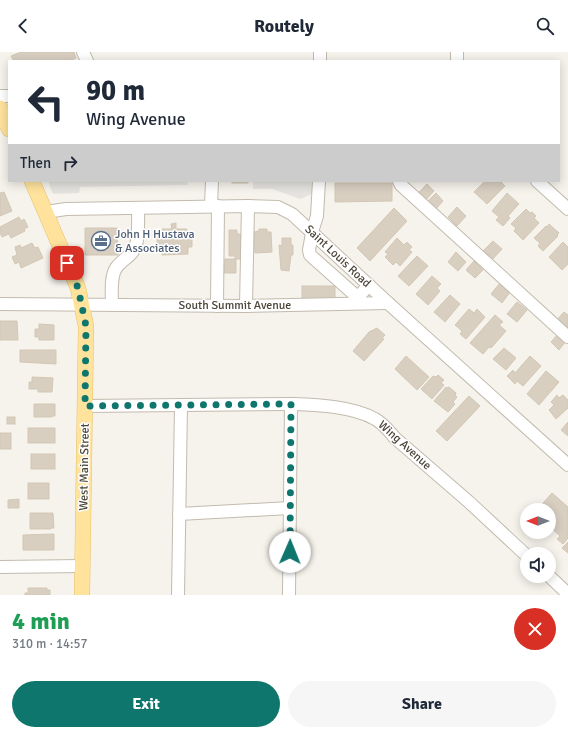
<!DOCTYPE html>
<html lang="en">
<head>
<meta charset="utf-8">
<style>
  :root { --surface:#fff; --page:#f6f6f7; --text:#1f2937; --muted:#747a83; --accent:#0f766e }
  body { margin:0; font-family:Signika,sans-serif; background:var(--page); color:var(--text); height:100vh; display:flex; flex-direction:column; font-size:15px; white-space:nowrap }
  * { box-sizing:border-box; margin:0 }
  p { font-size:13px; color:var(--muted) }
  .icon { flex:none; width:22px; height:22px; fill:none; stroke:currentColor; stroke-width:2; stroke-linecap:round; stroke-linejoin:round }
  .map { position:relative; height:543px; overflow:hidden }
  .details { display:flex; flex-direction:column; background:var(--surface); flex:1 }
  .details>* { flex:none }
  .hud { position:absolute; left:8px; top:8px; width:552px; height:122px; border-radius:0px; box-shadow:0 2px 10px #0003; background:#fff; color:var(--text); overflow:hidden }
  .needle { width:26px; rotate:270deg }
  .buttons { position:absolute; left:520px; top:451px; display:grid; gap:8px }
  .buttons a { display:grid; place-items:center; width:36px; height:36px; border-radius:50%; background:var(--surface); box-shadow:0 2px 10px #0003; font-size:20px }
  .pin { position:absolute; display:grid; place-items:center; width:34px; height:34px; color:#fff; margin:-17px; border-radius:8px; box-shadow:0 2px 6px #0006 }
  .me { position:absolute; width:44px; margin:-22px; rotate:1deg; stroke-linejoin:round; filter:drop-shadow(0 0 3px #0008) }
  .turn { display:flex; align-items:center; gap:14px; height:84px; padding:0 12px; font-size:18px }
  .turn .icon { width:52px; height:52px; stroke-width:2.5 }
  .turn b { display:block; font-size:28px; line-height:34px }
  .then { display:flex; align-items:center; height:38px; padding:0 12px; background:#0003; gap:8px; font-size:15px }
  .round { display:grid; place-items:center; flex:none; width:42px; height:42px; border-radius:21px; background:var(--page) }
  .overview { display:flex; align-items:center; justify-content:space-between; height:68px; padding:0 12px }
  h1 { font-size:24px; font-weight:700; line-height:30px; color:#1e9e55 }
  .cta { display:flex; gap:8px; margin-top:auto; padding:8px 12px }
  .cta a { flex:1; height:46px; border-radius:24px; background:var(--accent); color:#fff; font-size:16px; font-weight:700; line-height:46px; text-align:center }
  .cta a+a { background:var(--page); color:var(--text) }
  header { display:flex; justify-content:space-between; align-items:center; height:52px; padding:0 12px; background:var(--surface); font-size:18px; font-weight:700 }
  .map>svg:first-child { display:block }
  .parking { fill:#e5e3e0 }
  .building { fill:#d8cfc1; stroke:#d3c7b4 }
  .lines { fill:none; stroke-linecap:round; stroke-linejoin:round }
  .minor-casing { stroke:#c2bbae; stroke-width:14 }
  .major-casing { stroke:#e6c16a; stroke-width:16 }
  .minor { stroke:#fff; stroke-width:12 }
  .major { stroke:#ffe39c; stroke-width:15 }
  .route { stroke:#0f766e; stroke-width:7; stroke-dasharray:0 12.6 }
  .labels { text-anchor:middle; stroke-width:3; stroke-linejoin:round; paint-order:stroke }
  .service-label { font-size:12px; fill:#4e5e75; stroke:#fff; text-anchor:start }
  .street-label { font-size:12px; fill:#4b4439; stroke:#fff }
</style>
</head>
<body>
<header><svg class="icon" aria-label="back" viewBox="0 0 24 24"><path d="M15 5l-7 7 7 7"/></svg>Routely<svg class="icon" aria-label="search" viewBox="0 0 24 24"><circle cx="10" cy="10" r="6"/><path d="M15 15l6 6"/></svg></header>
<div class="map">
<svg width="568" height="543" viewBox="0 0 568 543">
  <rect width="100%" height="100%" fill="#f6f3ec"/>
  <g class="parking">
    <path d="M 48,129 L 187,129 L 188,133 L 80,135 L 79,141 L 53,142 Z"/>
    <path d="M 253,129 L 312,129 L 312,142 L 300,147 L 272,137 L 253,137 Z"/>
  </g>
  <g class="building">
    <path d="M 21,0 L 74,0 L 76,6 L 69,9 L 14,9 L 11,4 Z"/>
    <rect x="232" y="129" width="16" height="2"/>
    <path d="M 485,129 L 500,129 L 505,134 L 487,152 L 474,140 Z"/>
    <path d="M 335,131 L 392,131 L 392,149 L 335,150 Z"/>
    <path d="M 427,132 L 434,139 L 424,150 L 417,142 Z"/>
    <path d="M 4,140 L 12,159 L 0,164 L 0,141 Z"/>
    <path d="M 436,141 L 443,149 L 434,159 L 426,151 Z"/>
    <path d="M 507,141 L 519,152 L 508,164 L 510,166 L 503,174 L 496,168 L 499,165 L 492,159 Z"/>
    <path d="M 457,155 L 466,164 L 457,174 L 448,165 Z"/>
    <path d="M 394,156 L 407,169 L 370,209 L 357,196 Z"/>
    <path d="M 526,157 L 530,161 L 532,160 L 536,164 L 534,166 L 539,171 L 523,188 L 514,179 L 516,176 L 511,172 Z"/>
    <path d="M 19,165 L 21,169 L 24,167 L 28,175 L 24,177 L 25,179 L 11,186 L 9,182 L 2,185 L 0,181 L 0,175 Z"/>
    <path d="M 176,171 L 176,177 L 187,177 L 187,183 L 192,183 L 192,195 L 188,195 L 188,202 L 162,203 L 162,196 L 157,196 L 157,184 L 162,184 L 162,177 L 172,177 L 171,172 Z"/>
    <path d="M 549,172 L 559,181 L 557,183 L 558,184 L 543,199 L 538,194 L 540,191 L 534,186 L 546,174 L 547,175 Z"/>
    <path d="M 85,176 L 117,176 L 118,203 L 85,203 Z"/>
    <path d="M 259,177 L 267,177 L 267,180 L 271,180 L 272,200 L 255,201 L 254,180 L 259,179 Z"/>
    <path d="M 229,178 L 237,178 L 237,182 L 244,182 L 244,207 L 235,207 L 235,204 L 229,204 Z"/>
    <path d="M 282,186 L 291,186 L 291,193 L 293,193 L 293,203 L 291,203 L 289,219 L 281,218 L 279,193 L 282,194 Z"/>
    <path d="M 397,186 L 404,193 L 407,190 L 412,195 L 409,198 L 412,200 L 400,214 L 396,210 L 393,213 L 385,205 L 388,202 L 385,200 Z"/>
    <path d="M 493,189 L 502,197 L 490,210 L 481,201 Z"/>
    <path d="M 563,190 L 568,195 L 568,212 L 562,218 L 549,205 Z"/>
    <path d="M 32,191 L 35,196 L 38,195 L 43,206 L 21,216 L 19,210 L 15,212 L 12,205 L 17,203 L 15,195 L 20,193 L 21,196 Z"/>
    <path d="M 456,200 L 466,210 L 458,219 L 448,210 Z"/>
    <path d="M 417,204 L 428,214 L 409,234 L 398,224 Z"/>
    <path d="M 225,207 L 236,207 L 236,221 L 224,221 Z"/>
    <path d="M 474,209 L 483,218 L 475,226 L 466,218 Z"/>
    <path d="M 432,224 L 441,232 L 437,236 L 440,239 L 428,253 L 416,242 Z"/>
    <path d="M 500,231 L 510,240 L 502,251 L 491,242 Z"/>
    <rect x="302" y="234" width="33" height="16"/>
    <path d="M 450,243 L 460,252 L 445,270 L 434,260 Z"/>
    <path d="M 517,250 L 527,258 L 517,270 L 507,262 Z"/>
    <path d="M 469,257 L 474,261 L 477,257 L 485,265 L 466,287 L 460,282 L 462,279 L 455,273 Z"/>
    <path d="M 564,260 L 568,263 L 568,275 L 566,278 L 556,269 Z"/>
    <path d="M 495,263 L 503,270 L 499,273 L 506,279 L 491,296 L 489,295 L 483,302 L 470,291 Z"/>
    <path d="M 0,269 L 17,269 L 18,288 L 0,288 Z"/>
    <path d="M 39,272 L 54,273 L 54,288 L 39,288 L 39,285 L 35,285 L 35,277 L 39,277 Z"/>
    <path d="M 377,276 L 385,283 L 382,286 L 384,287 L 364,309 L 353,299 L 369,280 Z"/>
    <path d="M 558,282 L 566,289 L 559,298 L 551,290 Z"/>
    <path d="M 504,296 L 516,306 L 506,318 L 493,307 Z"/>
    <path d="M 20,298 L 56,298 L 56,312 L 20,310 Z"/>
    <path d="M 406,304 L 429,325 L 417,338 L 395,317 Z"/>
    <path d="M 530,304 L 541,314 L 523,334 L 517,329 L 515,332 L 507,324 L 513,318 L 515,321 Z"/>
    <path d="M 546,319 L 559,330 L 539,353 L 527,342 Z"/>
    <path d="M 438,323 L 444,328 L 441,331 L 444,333 L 432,347 L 421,337 L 433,324 L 436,325 Z"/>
    <path d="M 32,325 L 53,326 L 52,340 L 38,340 L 38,337 L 29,337 L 29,330 L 32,330 Z"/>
    <path d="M 446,335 L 447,336 L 449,335 L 456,341 L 455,343 L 457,345 L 453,350 L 455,352 L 448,360 L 434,349 Z"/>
    <path d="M 557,343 L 559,346 L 563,343 L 568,348 L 568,356 L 556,367 L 549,358 L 554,353 L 551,350 Z"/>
    <path d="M 469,344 L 480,354 L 447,389 L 436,379 Z"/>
    <path d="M 34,352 L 55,352 L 55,364 L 52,364 L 52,365 L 34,365 Z"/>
    <rect x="7" y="365" width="8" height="7"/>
    <path d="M 568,370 L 568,384 L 561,378 Z"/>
    <rect x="28" y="376" width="27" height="15"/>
    <rect x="0" y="381" width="11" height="16"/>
    <rect x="31" y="402" width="24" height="15"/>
    <rect x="28" y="431" width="21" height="16"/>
    <path d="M 552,441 L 568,455 L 568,486 L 563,492 L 557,487 L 560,484 L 549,474 L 549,458 L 537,458 Z"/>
    <path d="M 19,447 L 19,456 L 8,456 L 8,448 Z"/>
    <path d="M 30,461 L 53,461 L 54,476 L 51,476 L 51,477 L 30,477 Z"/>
    <path d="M 54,482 L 54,498 L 23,498 L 23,483 Z"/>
    <path d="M 568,490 L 568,501 L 562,496 Z"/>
    <path d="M 28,536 L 47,536 L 47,538 L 50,538 L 50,543 L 25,543 L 25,541 L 28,541 Z"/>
  </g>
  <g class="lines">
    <g class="minor-casing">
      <g id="minor">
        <path d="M 83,0 L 87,9"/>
        <path d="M 320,9 L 320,0"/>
        <path d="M 457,9 L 457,0"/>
        <path d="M 0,44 L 9,44"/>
        <path d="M 399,129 L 401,133 L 568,285"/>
        <path d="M 537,129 L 568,157"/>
        <path d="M 211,154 L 212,129"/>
        <path d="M 46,160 L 66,157 L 248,154 L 278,155 L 292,162 L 388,251 L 568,413"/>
        <path d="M 312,180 L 317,164 L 319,129"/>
        <path d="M 312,181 L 309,198 L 310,203 L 355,243 L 360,243 L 369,233"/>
        <path d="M 0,252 L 246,254 L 388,251"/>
        <path d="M 112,253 C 112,242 110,225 116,216 C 122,207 133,204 136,193 C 139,183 138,166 138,156"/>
        <path d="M 217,254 L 218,154"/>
        <path d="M 246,254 L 248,154"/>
        <path d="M 85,354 L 291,352 C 317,353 352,354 375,367 C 383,371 389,379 395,386 L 469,450 L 527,504"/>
        <path d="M 179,462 L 290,456"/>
        <path d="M 0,515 L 82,514"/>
        <path d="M 549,524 L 568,542"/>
        <path d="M 178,543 L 181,353"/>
        <path d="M 289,543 L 291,352"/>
      </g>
    </g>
    <g class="major-casing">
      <g id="major">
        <path d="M 0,56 L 9,77"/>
        <path d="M 32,129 L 78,236 L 86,274 L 82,543"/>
      </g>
    </g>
    <use href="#minor" class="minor"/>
    <use href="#major" class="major"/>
  </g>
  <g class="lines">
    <path class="route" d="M 67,211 L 78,236 L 86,274 L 85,354 L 291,352 L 290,500"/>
  </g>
  <defs>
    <g id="office-ring" transform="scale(1)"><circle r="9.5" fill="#fff" stroke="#5c6f8a" stroke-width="1.5"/><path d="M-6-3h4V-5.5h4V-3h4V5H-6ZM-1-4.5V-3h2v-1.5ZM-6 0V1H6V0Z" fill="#5c6f8a"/></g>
  </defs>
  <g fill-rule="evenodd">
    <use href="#office-ring" x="101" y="189"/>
  </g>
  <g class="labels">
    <g class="service-label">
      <text x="115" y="186">John H Hustava<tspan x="115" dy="14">&amp; Associates</tspan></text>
    </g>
    <g class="street-label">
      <text transform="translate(338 204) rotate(43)" y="4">Saint Louis Road</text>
      <text x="235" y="257">South Summit Avenue</text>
      <text transform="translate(405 393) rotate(42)" y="4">Wing Avenue</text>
      <text transform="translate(84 415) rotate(-89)" y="4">West Main Street</text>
    </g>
  </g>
</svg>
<div class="buttons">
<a><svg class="needle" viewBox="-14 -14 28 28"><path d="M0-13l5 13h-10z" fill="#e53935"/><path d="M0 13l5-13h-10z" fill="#747a83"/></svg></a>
<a><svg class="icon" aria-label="sound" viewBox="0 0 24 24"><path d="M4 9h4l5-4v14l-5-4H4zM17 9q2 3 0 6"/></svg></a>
</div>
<div class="pin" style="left:67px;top:211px;background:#d93025"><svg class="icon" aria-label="arrive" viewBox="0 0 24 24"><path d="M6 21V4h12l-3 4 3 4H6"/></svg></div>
<svg class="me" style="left:290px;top:500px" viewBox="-20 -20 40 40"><circle r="19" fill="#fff"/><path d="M0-13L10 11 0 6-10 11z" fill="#0f766e"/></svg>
<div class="hud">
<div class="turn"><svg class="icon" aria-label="left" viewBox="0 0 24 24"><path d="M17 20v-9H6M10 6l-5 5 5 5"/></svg><div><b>90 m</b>Wing Avenue</div></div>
<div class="then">Then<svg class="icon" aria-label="right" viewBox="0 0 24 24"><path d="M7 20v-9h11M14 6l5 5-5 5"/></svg></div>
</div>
</div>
<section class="details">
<div class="overview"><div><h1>4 min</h1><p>310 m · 14:57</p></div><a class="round" style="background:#d93025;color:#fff"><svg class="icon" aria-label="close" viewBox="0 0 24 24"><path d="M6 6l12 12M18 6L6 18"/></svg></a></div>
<div class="cta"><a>Exit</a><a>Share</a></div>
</section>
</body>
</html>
